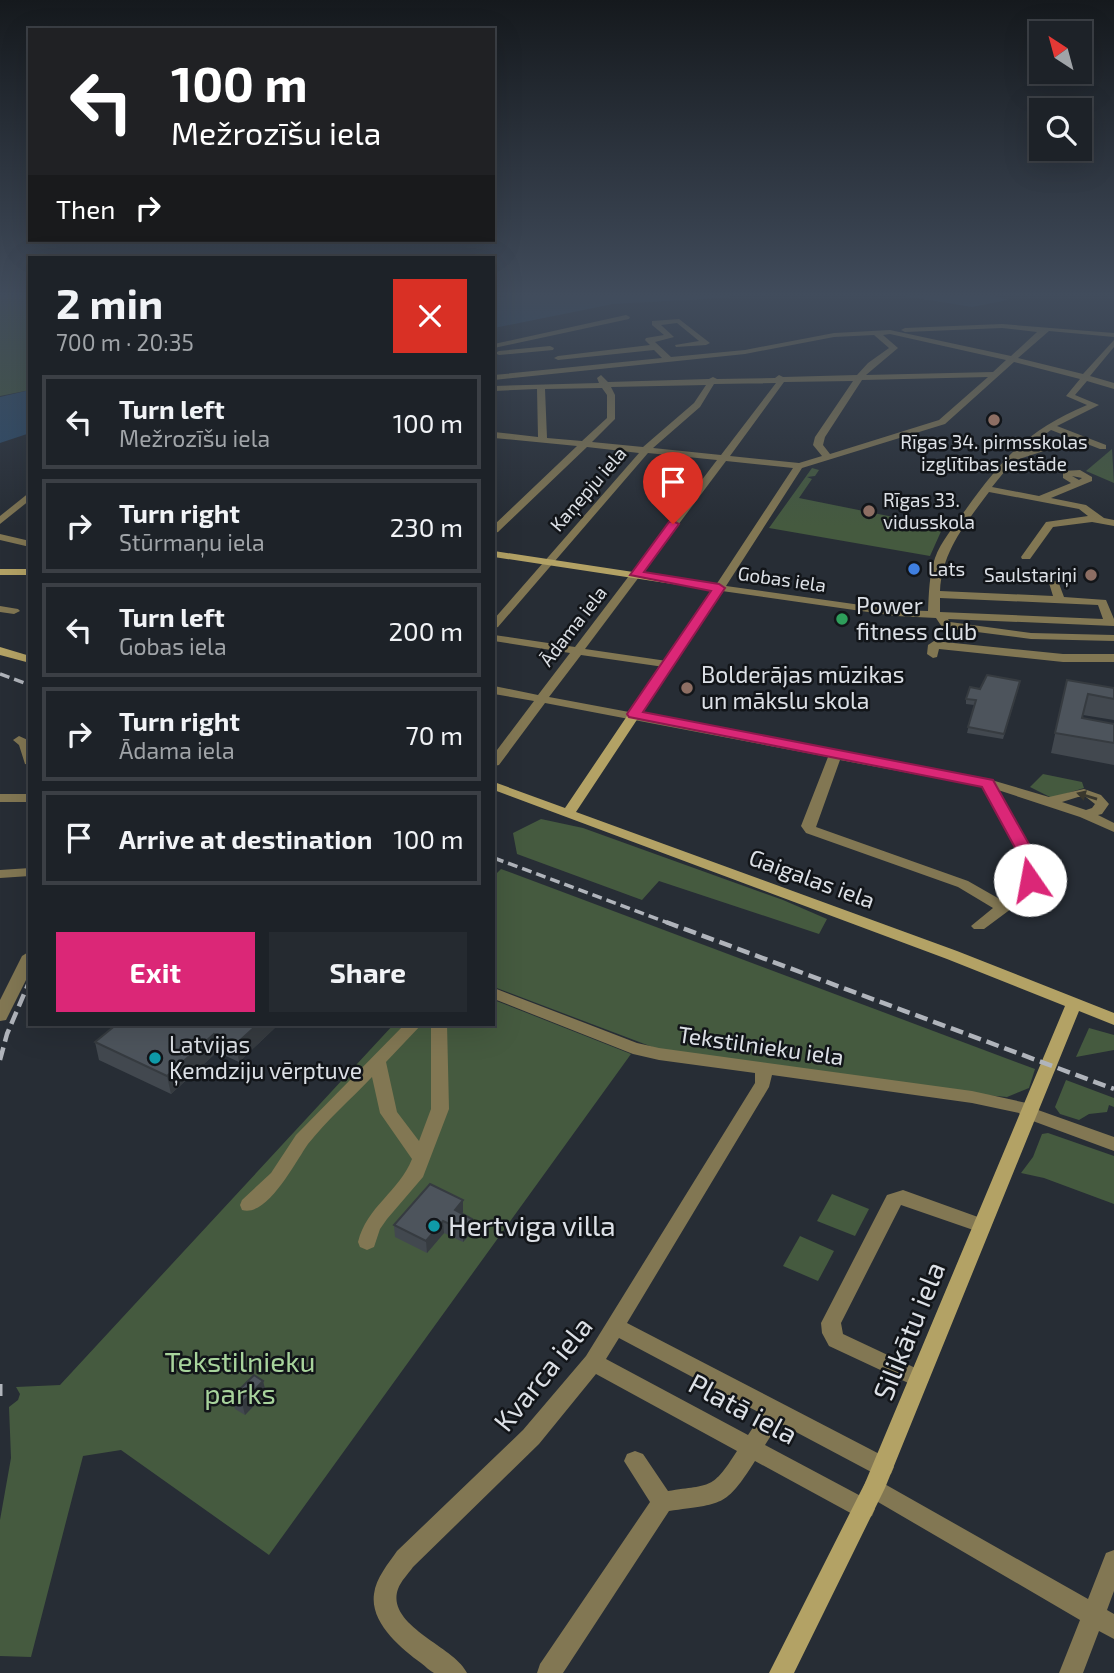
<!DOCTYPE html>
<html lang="en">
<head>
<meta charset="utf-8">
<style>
  :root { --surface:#1d2228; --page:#252a30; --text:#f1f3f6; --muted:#a0a4a8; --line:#3b3f45; --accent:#db2777 }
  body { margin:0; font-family:"Exo 2",sans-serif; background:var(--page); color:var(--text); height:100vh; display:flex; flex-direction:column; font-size:26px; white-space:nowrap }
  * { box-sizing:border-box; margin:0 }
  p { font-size:23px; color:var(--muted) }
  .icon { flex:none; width:38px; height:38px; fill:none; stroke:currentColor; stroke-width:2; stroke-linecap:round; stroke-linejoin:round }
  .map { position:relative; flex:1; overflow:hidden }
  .drawer { position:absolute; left:28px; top:256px; width:467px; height:770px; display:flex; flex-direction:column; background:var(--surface); border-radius:0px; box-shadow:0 7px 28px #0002,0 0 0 2px var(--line) }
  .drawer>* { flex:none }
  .top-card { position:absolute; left:28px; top:28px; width:467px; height:214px; border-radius:0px; box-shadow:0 7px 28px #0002,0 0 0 2px var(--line); background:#202124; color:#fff; overflow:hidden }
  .needle { width:46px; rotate:324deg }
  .tools { position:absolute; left:1029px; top:21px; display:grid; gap:14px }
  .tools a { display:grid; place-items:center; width:63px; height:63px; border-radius:0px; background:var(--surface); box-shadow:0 7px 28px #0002,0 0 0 2px var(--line); font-size:35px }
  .pin { position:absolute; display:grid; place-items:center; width:60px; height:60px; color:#fff; margin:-72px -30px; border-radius:50% 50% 50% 0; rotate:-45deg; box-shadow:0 0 7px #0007 }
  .pin .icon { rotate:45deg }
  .me { position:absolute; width:77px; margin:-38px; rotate:348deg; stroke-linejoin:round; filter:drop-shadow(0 0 5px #0008) }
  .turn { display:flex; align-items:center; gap:24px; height:147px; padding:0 28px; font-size:32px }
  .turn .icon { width:91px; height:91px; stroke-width:2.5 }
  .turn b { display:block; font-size:49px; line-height:60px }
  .then { display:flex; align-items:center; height:66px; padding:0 28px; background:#0003; gap:14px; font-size:26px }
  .round { display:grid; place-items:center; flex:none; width:74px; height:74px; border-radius:0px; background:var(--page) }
  .head { display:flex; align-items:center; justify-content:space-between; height:119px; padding:0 28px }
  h1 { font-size:42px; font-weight:700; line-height:52px }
  .cta { display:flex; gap:14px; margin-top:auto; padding:14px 28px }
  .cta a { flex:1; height:80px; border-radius:0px; background:var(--accent); color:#fff; font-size:28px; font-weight:700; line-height:80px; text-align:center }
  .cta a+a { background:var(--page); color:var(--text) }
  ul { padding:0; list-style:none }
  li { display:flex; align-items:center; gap:21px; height:94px; margin:0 14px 10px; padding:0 14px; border:4px solid var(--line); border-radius:0px }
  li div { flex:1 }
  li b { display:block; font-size:26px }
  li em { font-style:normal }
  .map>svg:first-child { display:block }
  .green { fill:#455a3f }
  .water { fill:#2d4b68 }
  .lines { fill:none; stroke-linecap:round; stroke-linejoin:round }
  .street { fill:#827753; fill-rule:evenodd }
  .secondary { fill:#b3a265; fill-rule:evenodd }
  .rail-far2 { stroke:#b0b4bb; stroke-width:3.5; stroke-dasharray:10 5; stroke-linecap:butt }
  .rail-far1 { stroke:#b0b4bb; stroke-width:4.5; stroke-dasharray:13 6; stroke-linecap:butt }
  .rail { stroke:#b0b4bb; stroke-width:5; stroke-dasharray:16 8; stroke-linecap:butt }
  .wall { fill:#42484f }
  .shaded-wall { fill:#363b40 }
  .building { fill:#4d545c; stroke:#363b40; stroke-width:2 }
  .oneway { fill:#39372d }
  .route { fill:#db2777; stroke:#8e194d; stroke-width:2 }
  .education-dot { fill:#8d6e63; stroke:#121519; stroke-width:2.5 }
  .shop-dot { fill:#3f7fe0; stroke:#121519; stroke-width:2.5 }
  .leisure-dot { fill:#2e9e5b; stroke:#121519; stroke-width:2.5 }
  .culture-dot { fill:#0f9aa8; stroke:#121519; stroke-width:2.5 }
  .labels { text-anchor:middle; stroke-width:5; stroke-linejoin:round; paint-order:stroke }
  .far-poi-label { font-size:19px; fill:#dce0e6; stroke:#121519; text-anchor:start }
  .far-street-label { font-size:19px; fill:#dce0e6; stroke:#121519 }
  .poi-label { font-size:23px; fill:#dce0e6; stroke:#121519; text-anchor:start }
  .street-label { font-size:23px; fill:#dce0e6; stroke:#121519 }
  .near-poi-label { font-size:28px; fill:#dce0e6; stroke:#121519; text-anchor:start }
  .near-street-label { font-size:28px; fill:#dce0e6; stroke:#121519 }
  .near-park-label { font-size:28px; fill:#a8d49c; stroke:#121519 }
</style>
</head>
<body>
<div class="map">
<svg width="1114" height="1673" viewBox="0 0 1114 1673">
  <rect width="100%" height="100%" fill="#272d35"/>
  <g class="green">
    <path d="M 0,293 L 30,293 L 30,390 L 0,396 Z"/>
    <path d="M 1112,449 L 1114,483 L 1086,471 Z"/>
    <path d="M 812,468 L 819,470 L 815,476 L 807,477 L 812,479 L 799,498 L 943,527 L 930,556 L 769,528 Z"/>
    <path d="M 1043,774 L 1082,782 L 1084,788 L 1052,798 L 1030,787 Z"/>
    <path d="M 541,819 L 583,828 L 783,900 L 827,919 L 819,934 L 659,881 L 642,900 L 517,854 L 513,833 Z"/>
    <path d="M 501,869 L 1035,1069 L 1029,1088 L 1007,1097 L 974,1094 L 663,1051 L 494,987 L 494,876 Z"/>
    <path d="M 494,1000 L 631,1054 L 269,1555 L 121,1450 L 83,1456 L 31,1657 L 0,1656 L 0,1520 L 11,1458 L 9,1407 L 18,1400 L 20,1394 L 16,1387 L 60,1385 L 394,1024 L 494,1024 Z"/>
    <path d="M 1089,1028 L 1114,1035 L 1114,1050 L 1076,1057 Z"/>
    <path d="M 1066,1080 L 1114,1098 L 1114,1107 L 1109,1105 L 1107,1112 L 1089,1114 L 1079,1120 L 1060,1114 L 1055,1107 Z"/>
    <path d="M 1048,1133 L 1114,1156 L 1114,1204 L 1044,1178 L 1021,1173 L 1033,1157 L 1042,1134 Z"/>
    <path d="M 832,1194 L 869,1209 L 855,1236 L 817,1221 Z"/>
    <path d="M 800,1236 L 834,1251 L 818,1281 L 783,1266 Z"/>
  </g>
  <g class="water">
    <path d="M 534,293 L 750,293 L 721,298 L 613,304 L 494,328 L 494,298 Z"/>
    <path d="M 886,293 L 986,293 L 1008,300 L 972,307 Z"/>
    <path d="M 30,390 L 30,433 L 0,443 L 0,397 Z"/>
  </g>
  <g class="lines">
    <g class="street">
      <path d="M 626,315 L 630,317 L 629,319 L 494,348 L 494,344 Z"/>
      <path d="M 679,319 L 710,343 L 706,345 L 676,347 L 675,345 L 699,341 L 677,323 L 661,325 L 674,337 L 655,342 L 671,357 L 745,350 L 834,333 L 890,330 L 1011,356 L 1037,332 L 1002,328 L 905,332 L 901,330 L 905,328 L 1002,324 L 1114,333 L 1114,337 L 1049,331 L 1018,358 L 1083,374 L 1114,340 L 1114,347 L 1090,376 L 1114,383 L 1114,389 L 1087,381 L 1075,395 L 1099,405 L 1057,426 L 1106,445 L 1106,449 L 1100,449 L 1051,430 L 1033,443 L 1044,447 L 1044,451 L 1013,461 L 992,487 L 1039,496 L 1071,483 L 1063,478 L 1063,471 L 1080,470 L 1092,477 L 1092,481 L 1051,498 L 1086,505 L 1104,518 L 1114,520 L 1114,526 L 1092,522 L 1053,527 L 1030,559 L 1022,559 L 1021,557 L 1046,522 L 1088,516 L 1079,509 L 989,492 C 966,523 942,551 940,591 L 1053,596 L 1049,583 L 1050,581 L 1058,581 L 1064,597 L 1106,600 L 1114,619 L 1114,626 L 948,619 L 950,622 L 1031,633 L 1114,635 L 1114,641 L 1031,639 L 946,628 L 942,627 L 936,618 L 896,616 L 715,590 L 714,588 L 793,468 L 726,461 L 585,649 L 667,661 L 673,665 L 671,668 L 581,655 L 549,697 L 988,779 L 1049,797 L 1084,789 L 1101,795 L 1109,804 L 1102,814 L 1098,815 L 1114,823 L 1114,832 L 1080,817 L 998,790 L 1034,855 L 1038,867 L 1031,894 L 984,929 L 974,929 L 971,926 L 993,908 L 958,887 L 806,833 L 801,826 L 828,757 L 545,703 L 499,765 L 494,766 L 494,754 L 534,701 L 494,694 L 494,686 L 538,695 L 570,653 L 494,641 L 494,635 L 575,647 L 717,460 L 648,453 L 498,627 L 494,628 L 494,619 L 639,453 L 587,447 L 498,532 L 494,533 L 494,525 L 577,446 L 494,438 L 494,432 L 538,437 L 537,389 L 494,391 L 494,386 L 599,383 L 597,378 L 601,375 L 608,382 L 709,379 L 713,377 L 717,379 L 775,378 L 779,375 L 783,377 L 857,375 L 868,363 L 889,348 L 874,335 L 834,337 L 745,354 L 494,380 L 494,375 L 662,358 L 654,350 L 558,360 L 554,358 L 558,356 L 650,345 L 645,340 L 646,338 L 664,335 L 652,325 L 652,321 ZM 890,334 L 1006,360 L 993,372 L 866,375 L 898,348 L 883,335 ZM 1014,362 L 1080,379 L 1066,396 L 1087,405 C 1026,431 1003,458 964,512 C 954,527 941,541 935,558 C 929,575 929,593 928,611 L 896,610 L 726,586 L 802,468 L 945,424 ZM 988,377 L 939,420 L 830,454 L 823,445 L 825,437 L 862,380 ZM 853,381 L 815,437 L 813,445 L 822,456 L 799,463 L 730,456 L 784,382 ZM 776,383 L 721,455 L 653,448 L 700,407 L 714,384 ZM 706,385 L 694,403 L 643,447 L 592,442 L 615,419 L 615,395 L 611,387 ZM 602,388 L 607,395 L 607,418 L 582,441 L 547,438 L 545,389 ZM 1072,476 L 1082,478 L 1079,480 ZM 940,598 L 1098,605 L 1103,619 L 940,612 ZM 840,760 L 983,787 L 1020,855 L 1024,867 L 1019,889 L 1003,901 L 968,881 L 816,827 ZM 1078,797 L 1086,797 L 1095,804 L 1092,808 L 1086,810 L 1062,802 Z"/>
      <path d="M 550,346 L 554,348 L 553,350 L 499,355 L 495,353 L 499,351 Z"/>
      <path d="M 30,492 L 30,500 L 0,524 L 0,516 Z"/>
      <path d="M 0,534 L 30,541 L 30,547 L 0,540 Z"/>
      <path d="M 0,606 L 18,609 L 20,611 L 14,614 L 0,612 Z"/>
      <path d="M 934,641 L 1063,654 L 1114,654 L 1114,662 L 1063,662 L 939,649 L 937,657 L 933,658 L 927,654 L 928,645 Z"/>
      <path d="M 19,736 L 30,741 L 30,765 L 25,764 L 19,745 L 13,740 Z"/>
      <rect x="0" y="794" width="30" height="8"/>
      <path d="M 30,868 L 30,876 L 0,878 L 0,870 Z"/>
      <path d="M 30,951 L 30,972 L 6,1020 L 0,1021 L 0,1000 L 22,956 Z"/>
      <path d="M 494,988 L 637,1043 L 659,1048 L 972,1091 L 1036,1105 L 1038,1110 L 1114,1137 L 1114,1151 L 1022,1117 L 1019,1113 L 972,1103 L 772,1075 L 769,1087 L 627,1323 L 891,1460 L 894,1467 L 891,1474 L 883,1477 L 875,1474 L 779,1423 L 765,1445 L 872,1502 L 875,1509 L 872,1516 L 864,1519 L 856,1516 L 755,1461 C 725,1508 723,1503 669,1511 L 563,1673 L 537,1673 L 540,1664 L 650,1502 L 624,1461 L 627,1454 L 635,1451 L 643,1454 L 668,1491 C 712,1484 712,1490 737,1451 L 596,1374 L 539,1444 L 413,1567 C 408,1574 401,1581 398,1589 C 385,1626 456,1647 467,1673 C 458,1673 443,1673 434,1673 C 430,1671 425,1666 421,1663 C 401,1648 370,1623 374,1594 C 376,1578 388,1564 397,1551 L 523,1430 L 586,1356 L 755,1083 L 755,1073 L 659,1060 L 633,1054 L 494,999 ZM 619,1338 L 762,1414 L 748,1435 L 606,1359 Z"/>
      <path d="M 405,1024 L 422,1024 L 386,1062 L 397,1112 L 419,1141 L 431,1109 L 431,1024 L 447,1024 L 449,1109 L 423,1177 L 387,1219 L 380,1229 L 374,1247 L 367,1250 L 360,1247 L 358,1242 C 367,1206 399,1192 412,1159 L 380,1113 L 372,1077 C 351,1099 327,1120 308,1144 C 296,1161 267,1218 242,1210 L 240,1205 L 242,1200 L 271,1173 L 296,1135 Z"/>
      <path d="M 903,1190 L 989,1221 L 991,1226 L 989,1231 L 982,1233 L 901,1205 L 841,1323 L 843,1334 L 926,1373 L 929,1379 L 926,1385 L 919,1388 L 829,1346 L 822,1333 L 821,1323 L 887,1195 Z"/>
      <path d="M 874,1478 L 1088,1599 L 1106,1553 L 1114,1550 L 1114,1591 L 1107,1610 L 1114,1614 L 1114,1639 L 1099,1631 L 1083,1673 L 1059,1673 L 1080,1620 L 866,1495 L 863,1488 L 866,1481 Z"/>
    </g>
    <g class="secondary">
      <path d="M 494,551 L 719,585 L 724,588 L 576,812 L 957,951 L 1114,1013 L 1114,1025 L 1079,1011 L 885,1488 L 794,1673 L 769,1673 L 865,1483 L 1065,1006 L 947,959 L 494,790 L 494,782 L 565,808 L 712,590 L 494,557 Z"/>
      <rect x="0" y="569" width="30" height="6"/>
      <path d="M 0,647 L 30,656 L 30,663 L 0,655 Z"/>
    </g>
    <g class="rail-far2">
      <path d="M 0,674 L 30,685"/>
      <path d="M 494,858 L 671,924"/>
    </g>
    <g class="rail-far1">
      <path d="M 666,922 L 1114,1089"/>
      <path d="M 0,1060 L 7,1034 L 30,980"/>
    </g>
    <path class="rail" d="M 0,1384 L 0,1396"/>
  </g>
  <g class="wall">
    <path d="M 1067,680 L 1114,688 L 1114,720 L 1083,715 L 1082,718 L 1114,724 L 1114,765 L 1051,753 Z"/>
    <path d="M 1019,686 L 1003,739 L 967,733 L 974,705 L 966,704 L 966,699 L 980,689 Z"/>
    <path d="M 117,1024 L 279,1024 L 239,1062 L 217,1052 L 171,1094 L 99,1060 L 95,1042 Z"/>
    <path d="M 463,1212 L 462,1214 L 473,1231 L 463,1242 L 444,1233 L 427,1253 L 395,1237 L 394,1225 Z"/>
    <path d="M 263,1381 L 266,1393 L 245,1415 L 235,1409 L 232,1397 Z"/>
  </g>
  <g class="shaded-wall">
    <path d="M 258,1024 L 279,1024 L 239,1062 L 236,1044 Z"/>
    <path d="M 214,1034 L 217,1052 L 171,1094 L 167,1076 Z"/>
    <path d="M 463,1200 L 463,1212 L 455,1222 L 455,1210 Z"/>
    <path d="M 472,1219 L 473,1231 L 463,1242 L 463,1230 Z"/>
    <path d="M 443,1221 L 444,1233 L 427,1253 L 426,1241 Z"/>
    <path d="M 263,1381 L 266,1393 L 245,1415 L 242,1403 Z"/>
  </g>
  <g class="building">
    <path d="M 987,675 L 1020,681 L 1004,734 L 968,727 L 976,700 L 966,699 L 970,687 L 980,689 Z"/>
    <path d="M 1067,680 L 1114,688 L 1114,699 L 1088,694 L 1082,718 L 1114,724 L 1114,743 L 1055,733 Z"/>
    <path d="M 117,1024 L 258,1024 L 236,1044 L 214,1034 L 167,1076 L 95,1042 Z"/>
    <path d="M 430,1184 L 463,1200 L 455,1210 L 472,1219 L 463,1230 L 443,1221 L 426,1241 L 394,1225 Z"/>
    <path d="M 254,1375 L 263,1381 L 242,1403 L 232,1397 Z"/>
  </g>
  <defs><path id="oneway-solid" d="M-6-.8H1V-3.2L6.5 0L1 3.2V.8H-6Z" transform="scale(1.75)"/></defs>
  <use class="oneway" href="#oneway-solid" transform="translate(1087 796) rotate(-163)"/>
  <linearGradient id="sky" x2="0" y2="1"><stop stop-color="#15191d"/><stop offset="0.56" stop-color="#414c5c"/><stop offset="1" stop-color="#414c5c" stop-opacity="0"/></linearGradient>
  <rect width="1114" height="527" fill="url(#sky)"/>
  <path class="route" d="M 673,521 L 679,524 L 644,572 L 719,584 L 725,588 L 643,712 L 993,780 L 1035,855 L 1039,867 L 1036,883 L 1024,883 L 1021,880 L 1023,867 L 1019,855 L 982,787 L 629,717 L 627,714 L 711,591 L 630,575 L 669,522 Z"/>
  <g class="education-dot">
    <circle cx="994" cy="420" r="7"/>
    <circle cx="869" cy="511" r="7"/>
    <circle cx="1091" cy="575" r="7"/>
    <circle cx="687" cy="688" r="7"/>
  </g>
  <circle class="shop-dot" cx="914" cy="569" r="7"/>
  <circle class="leisure-dot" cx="842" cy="619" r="7"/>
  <g class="culture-dot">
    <circle cx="155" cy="1058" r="7"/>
    <circle cx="434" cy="1226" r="7"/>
  </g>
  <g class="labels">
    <g class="far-poi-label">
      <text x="994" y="449" text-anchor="middle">Rīgas 34. pirmsskolas<tspan x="994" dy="22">izglītības iestāde</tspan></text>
      <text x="883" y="507">Rīgas 33.<tspan x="883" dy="22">vidusskola</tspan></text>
      <text x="928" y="576">Lats</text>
      <text x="1077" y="582" text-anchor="end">Saulstariņi</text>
    </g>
    <g class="far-street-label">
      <text transform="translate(588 489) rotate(-49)" y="7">Kaņepju iela</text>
      <text transform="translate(782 579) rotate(8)" y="7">Gobas iela</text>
      <text transform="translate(573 626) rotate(-52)" y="7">Ādama iela</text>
    </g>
    <g class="poi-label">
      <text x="856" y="614">Power<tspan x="856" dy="26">fitness club</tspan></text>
      <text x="701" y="683">Bolderājas mūzikas<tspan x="701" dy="26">un mākslu skola</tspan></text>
      <text x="169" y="1053">Latvijas<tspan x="169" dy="26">Ķemdziju vērptuve</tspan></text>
    </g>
    <g class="street-label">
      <text transform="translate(812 879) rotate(20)" y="8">Gaigalas iela</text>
      <text transform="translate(761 1046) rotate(8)" y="8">Tekstilnieku iela</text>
    </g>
    <g class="near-poi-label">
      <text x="448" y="1236">Hertviga villa</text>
    </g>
    <g class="near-street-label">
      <text transform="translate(909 1331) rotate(-68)" y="10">Silikātu iela</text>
      <text transform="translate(543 1374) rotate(-51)" y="10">Kvarca iela</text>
      <text transform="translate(743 1409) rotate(28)" y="10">Platā iela</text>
    </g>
    <g class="near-park-label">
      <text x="240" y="1372">Tekstilnieku<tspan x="240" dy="32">parks</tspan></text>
    </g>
  </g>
</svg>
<div class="tools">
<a><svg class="needle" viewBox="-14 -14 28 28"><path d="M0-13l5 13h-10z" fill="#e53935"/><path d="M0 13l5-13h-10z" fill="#a0a4a8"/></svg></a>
<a><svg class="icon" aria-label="search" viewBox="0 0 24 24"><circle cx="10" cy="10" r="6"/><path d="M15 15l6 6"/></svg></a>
</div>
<div class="pin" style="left:673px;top:524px;background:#d93025"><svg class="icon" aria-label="arrive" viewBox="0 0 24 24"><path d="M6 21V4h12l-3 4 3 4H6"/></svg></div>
<svg class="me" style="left:1030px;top:880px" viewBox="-20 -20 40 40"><circle r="19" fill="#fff"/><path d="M0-13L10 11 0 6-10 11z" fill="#db2777"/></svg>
<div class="top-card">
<div class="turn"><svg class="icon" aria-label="left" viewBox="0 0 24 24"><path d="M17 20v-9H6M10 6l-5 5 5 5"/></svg><div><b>100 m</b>Mežrozīšu iela</div></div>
<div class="then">Then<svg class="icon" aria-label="right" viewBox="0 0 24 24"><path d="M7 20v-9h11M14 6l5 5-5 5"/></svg></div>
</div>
<section class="drawer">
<div class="head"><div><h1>2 min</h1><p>700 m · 20:35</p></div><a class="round" style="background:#d93025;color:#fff"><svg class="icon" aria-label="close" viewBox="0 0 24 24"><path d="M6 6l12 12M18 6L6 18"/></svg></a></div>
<ul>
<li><svg class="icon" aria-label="left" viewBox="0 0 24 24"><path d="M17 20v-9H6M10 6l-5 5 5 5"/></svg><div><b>Turn left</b><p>Mežrozīšu iela</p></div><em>100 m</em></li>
<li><svg class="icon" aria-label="right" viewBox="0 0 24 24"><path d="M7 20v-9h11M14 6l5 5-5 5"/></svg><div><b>Turn right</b><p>Stūrmaņu iela</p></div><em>230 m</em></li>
<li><svg class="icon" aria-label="left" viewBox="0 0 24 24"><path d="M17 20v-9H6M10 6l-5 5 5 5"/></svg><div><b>Turn left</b><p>Gobas iela</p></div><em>200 m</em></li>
<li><svg class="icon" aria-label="right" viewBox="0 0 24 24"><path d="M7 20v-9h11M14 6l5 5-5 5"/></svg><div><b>Turn right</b><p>Ādama iela</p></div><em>70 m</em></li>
<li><svg class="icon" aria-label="arrive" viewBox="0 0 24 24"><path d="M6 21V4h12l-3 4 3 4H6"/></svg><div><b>Arrive at destination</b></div><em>100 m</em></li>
</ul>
<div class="cta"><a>Exit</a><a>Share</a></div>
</section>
</div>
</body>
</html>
